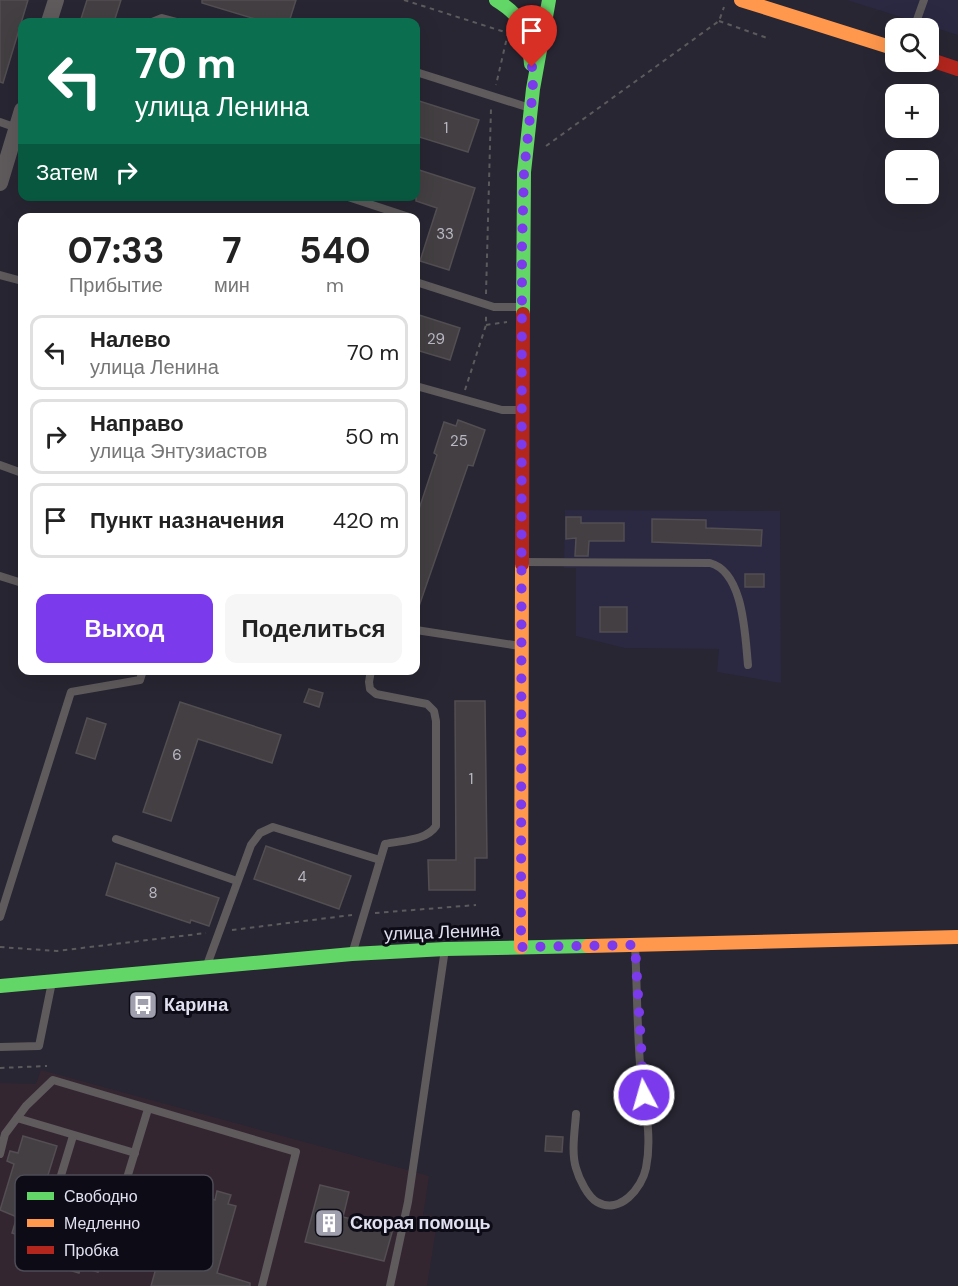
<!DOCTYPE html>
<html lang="ru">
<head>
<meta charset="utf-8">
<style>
  :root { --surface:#fff; --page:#f6f6f6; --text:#222; --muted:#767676; --line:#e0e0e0; --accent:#7c3aed }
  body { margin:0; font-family:"DM Sans",sans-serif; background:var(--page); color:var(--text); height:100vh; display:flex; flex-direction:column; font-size:22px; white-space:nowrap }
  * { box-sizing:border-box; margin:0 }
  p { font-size:20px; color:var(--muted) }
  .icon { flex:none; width:33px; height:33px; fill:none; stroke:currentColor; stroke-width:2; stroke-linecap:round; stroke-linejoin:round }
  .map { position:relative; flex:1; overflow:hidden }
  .sheet { position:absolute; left:18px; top:213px; width:402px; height:462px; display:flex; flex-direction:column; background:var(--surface); border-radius:12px; box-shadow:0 6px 24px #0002 }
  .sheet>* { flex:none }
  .guide { position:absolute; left:18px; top:18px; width:402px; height:183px; border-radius:12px; box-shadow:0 6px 24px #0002; background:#0b6e4f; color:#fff; overflow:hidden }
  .fabs { position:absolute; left:885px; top:18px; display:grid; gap:12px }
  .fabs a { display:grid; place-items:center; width:54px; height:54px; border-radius:12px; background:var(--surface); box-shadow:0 6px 24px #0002; font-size:30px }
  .pin { position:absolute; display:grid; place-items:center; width:51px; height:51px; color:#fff; margin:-62px -26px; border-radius:50% 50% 50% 0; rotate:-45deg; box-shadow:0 0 6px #0007 }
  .pin .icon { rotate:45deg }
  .me { position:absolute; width:66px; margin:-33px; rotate:354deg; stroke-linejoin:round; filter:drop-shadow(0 0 4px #0008) }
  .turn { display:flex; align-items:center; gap:21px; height:126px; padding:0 18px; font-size:27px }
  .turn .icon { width:78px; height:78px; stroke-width:2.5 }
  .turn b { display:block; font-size:42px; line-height:51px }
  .then { display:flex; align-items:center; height:57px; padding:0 18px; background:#0003; gap:12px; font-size:22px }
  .eta { display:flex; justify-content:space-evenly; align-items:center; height:102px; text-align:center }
  .eta b { font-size:36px; font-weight:700; line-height:42px }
  .cta { display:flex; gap:12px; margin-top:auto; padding:12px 18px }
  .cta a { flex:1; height:69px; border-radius:12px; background:var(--accent); color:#fff; font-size:24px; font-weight:700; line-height:69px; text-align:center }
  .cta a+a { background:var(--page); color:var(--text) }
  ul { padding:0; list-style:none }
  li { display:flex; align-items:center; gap:18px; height:75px; margin:0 12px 9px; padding:0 6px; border:3px solid var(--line); border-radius:12px }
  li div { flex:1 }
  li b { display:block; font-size:22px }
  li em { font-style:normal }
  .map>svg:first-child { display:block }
  .built { fill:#2b2842 }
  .medical { fill:#342631 }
  .building { fill:#433f42; stroke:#534e52; stroke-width:1.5 }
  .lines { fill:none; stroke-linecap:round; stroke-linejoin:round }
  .path { stroke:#5d5a5d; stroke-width:2; stroke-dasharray:4.5 4.5; stroke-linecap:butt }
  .lane { stroke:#5f5a5c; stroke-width:8 }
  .street { stroke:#5f5a5c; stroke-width:16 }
  .fast { stroke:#63d668; stroke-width:14 }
  .slow { stroke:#ff974d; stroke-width:14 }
  .jam { stroke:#b3261e; stroke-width:14 }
  .route { stroke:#7c3aed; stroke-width:10; stroke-dasharray:0 18 }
  .labels { text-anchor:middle; stroke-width:6; stroke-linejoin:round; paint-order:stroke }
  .number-label { font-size:15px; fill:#bab8c4 }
  .street-label { font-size:18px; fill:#e1e0f0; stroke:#0d0c16 }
  .poi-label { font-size:18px; font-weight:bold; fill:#e1e0f0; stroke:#0d0c16; text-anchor:start }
  .key { fill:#0d0c16; stroke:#4d4c57; stroke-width:1.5 }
  .key-label { font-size:16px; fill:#e1e0f0 }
</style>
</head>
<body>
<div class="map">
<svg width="958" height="1286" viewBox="0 0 958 1286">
  <rect width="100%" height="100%" fill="#272632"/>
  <g class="built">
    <path d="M 847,0 L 958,0 L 958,35 Z"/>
    <path d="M 565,510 L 780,511 L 781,683 L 717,672 L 719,649 L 625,648 L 576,636 L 576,568 L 564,568 Z"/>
  </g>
  <path class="medical" d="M 41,1070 L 429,1176 L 423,1215 L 438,1216 L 427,1286 L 0,1286 L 0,1083 L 36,1084 Z"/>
  <g class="building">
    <path d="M 0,0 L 28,0 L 3,83 L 0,82 Z"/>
    <path d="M 87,0 L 121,0 L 114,22 L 80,22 Z"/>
    <path d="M 202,0 L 296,0 L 289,22 L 265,22 L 202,3 Z"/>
    <path d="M 416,100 L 479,120 L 468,152 L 416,136 Z"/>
    <path d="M 416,169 L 475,188 L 449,270 L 420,261 L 437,208 L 416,201 Z"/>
    <path d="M 416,314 L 460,328 L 450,360 L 416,350 Z"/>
    <path d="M 458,420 L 485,430 L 473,466 L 468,465 L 417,612 L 416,612 L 416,518 L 437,455 L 434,453 L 444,422 L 456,426 Z"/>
    <path d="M 566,517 L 581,517 L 581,523 L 624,523 L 624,541 L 589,541 L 588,556 L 575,556 L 576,538 L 566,539 Z"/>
    <path d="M 652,519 L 706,520 L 706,528 L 762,530 L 761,546 L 652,542 Z"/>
    <rect x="745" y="574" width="19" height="13"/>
    <rect x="600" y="607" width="27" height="25"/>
    <path d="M 309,689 L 323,693 L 319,707 L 304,702 Z"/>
    <path d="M 455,701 L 485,701 L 487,858 L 475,858 L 475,890 L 429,890 L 428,860 L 456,860 Z"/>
    <path d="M 180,702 L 281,735 L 272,763 L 198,739 L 171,821 L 143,812 Z"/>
    <path d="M 87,718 L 106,724 L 95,759 L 76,753 Z"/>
    <path d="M 266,846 L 351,876 L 339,909 L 254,879 Z"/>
    <path d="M 116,863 L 219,898 L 209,926 L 191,920 L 190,923 L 106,895 Z"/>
    <path d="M 23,1136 L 57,1146 L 34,1220 L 107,1243 L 98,1272 L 81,1267 L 79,1273 L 69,1270 L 71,1264 L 21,1248 L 25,1237 L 12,1233 L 17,1217 L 0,1210 L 14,1164 L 7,1161 L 10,1151 L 18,1153 Z"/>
    <path d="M 546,1136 L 563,1137 L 562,1152 L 545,1151 Z"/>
    <path d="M 320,1185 L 349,1192 L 343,1217 L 393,1229 L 384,1261 L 305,1242 Z"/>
    <path d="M 217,1191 L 231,1195 L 228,1204 L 236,1206 L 217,1273 L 250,1283 L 250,1286 L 151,1286 L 158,1261 L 184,1269 L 204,1197 L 215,1200 Z"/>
  </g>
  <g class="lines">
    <g class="path">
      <path d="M 404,0 L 508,33 L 496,85"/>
      <path d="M 719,21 L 770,39"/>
      <path d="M 546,146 L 719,21 L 724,7"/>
      <path d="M 486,294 L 491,108"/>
      <path d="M 486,325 L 507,322"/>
      <path d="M 465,390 L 486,325 L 486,314"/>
      <path d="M 375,913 L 476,905"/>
      <path d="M 232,930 L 352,915"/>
      <path d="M 0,947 L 57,951 L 206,933"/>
      <path d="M 0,1068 L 47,1066"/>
    </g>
    <g class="lane">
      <path d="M 152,22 L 162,18 L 177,22"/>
      <path d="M 914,28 L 924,0"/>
      <path d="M 416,72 L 530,108"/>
      <path d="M 0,122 L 17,128"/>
      <path d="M 206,196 L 210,196"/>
      <path d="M 345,196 L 412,218"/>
      <path d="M 0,275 L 22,281"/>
      <path d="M 416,282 L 494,307 L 522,307"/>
      <path d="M 416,386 L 502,410 L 523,410"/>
      <path d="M 0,465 L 22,473"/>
      <path d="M 523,562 L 710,563 C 744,572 745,636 748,665"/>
      <path d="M 0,576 L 22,583"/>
      <path d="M 416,630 L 520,646"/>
      <path d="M 116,839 L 237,881"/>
      <path d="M 0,917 L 71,692 L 140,680 L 143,670"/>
      <path d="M 353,951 L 385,844 C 402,840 426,841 436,826 L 436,721 L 434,711 L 427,704 L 376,694 L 370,689 L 369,682 L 371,670"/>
      <path d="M 207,965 L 251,845 L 260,833 L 273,827 L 380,860"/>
      <path d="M 0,1047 L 39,1046 L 52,982"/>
      <path d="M 576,1114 C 575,1130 571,1152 576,1168 C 579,1179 588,1197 597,1202 C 620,1215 642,1188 646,1168 C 653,1134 643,1098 640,1064 C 637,1024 637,984 635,945"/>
      <path d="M 17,1118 L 135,1153"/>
      <path d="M 73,1136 L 52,1205 L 113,1224 L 148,1109"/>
      <path d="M 0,1154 L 5,1134 L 26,1106 L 53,1080 L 296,1152 L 262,1286"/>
      <path d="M 390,1286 L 408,1202 L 445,949"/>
    </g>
    <g class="street">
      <path d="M 49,22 L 56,0"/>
      <path d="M 0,183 L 22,110"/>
    </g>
    <g class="fast">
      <path d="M 496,0 C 524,17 529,32 531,64"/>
      <path d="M 523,314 L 524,172 L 533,89 L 549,0"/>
      <path d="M 0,986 L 352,954 L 445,949 L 588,946"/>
    </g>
    <g class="slow">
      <path d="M 741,0 L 896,49"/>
      <path d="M 588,946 L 958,937"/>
      <path d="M 521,947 L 522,564"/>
    </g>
    <g class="jam">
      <path d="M 928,59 L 958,69"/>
      <path d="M 522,564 L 523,314"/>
    </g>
  </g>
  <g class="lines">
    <path class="route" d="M 532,67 L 533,89 L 524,172 L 522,247 L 521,947 L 635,945 L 644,1095"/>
  </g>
  <defs>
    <g id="bus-square" transform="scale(1.5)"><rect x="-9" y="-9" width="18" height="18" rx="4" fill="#a09fae" stroke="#0d0c16"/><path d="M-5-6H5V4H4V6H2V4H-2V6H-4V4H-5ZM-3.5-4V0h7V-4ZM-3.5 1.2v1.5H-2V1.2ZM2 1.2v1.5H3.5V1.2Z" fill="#fff"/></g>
    <g id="building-square" transform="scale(1.5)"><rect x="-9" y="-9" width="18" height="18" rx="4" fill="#a09fae" stroke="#0d0c16"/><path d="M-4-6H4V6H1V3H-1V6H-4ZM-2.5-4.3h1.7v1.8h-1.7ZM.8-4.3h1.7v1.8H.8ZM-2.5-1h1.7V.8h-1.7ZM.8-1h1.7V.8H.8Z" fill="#fff"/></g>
  </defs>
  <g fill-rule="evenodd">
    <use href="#bus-square" x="143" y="1005"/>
    <use href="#building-square" x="329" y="1223"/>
  </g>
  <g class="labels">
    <g class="number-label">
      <text x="446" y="133">1</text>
      <text x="445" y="239">33</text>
      <text x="436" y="344">29</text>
      <text x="459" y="446">25</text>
      <text x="177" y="760">6</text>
      <text x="471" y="784">1</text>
      <text x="302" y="882">4</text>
      <text x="153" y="898">8</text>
    </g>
    <g class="street-label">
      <text transform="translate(442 932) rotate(-2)" y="6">улица Ленина</text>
    </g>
    <g class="poi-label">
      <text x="164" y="1011">Карина</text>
      <text x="350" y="1229">Скорая помощь</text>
    </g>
  </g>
  <rect x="15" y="1175" width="198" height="96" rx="9" class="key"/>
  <rect x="27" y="1192" width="27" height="8" fill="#63d668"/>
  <rect x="27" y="1219" width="27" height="8" fill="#ff974d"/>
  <rect x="27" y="1246" width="27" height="8" fill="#b3261e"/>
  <g class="key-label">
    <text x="64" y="1202">Свободно</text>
    <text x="64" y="1229">Медленно</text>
    <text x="64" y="1256">Пробка</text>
  </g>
</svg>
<div class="fabs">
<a><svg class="icon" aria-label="search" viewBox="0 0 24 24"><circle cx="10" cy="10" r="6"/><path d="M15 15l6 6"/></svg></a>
<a>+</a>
<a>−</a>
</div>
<div class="pin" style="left:532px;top:67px;background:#d93025"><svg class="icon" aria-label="arrive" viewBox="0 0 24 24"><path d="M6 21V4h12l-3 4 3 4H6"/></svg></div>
<svg class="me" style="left:644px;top:1095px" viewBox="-20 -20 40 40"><circle r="17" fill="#7c3aed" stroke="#fff" stroke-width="3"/><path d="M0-11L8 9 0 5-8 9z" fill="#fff"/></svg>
<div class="guide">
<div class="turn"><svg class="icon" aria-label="left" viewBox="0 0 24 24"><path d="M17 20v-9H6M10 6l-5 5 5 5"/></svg><div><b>70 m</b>улица Ленина</div></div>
<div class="then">Затем<svg class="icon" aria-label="right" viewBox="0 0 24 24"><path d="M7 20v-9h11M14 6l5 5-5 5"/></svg></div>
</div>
<section class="sheet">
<div class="eta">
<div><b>07:33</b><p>Прибытие</p></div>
<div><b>7</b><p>мин</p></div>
<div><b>540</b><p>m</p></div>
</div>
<ul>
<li><svg class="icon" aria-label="left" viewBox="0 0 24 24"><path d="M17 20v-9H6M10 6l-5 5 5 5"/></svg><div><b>Налево</b><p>улица Ленина</p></div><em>70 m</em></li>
<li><svg class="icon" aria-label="right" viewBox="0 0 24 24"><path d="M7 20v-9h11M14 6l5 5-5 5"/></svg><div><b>Направо</b><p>улица Энтузиастов</p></div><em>50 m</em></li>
<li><svg class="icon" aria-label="arrive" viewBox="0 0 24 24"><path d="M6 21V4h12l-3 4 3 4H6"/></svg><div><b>Пункт назначения</b></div><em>420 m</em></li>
</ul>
<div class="cta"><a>Выход</a><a>Поделиться</a></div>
</section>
</div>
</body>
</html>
